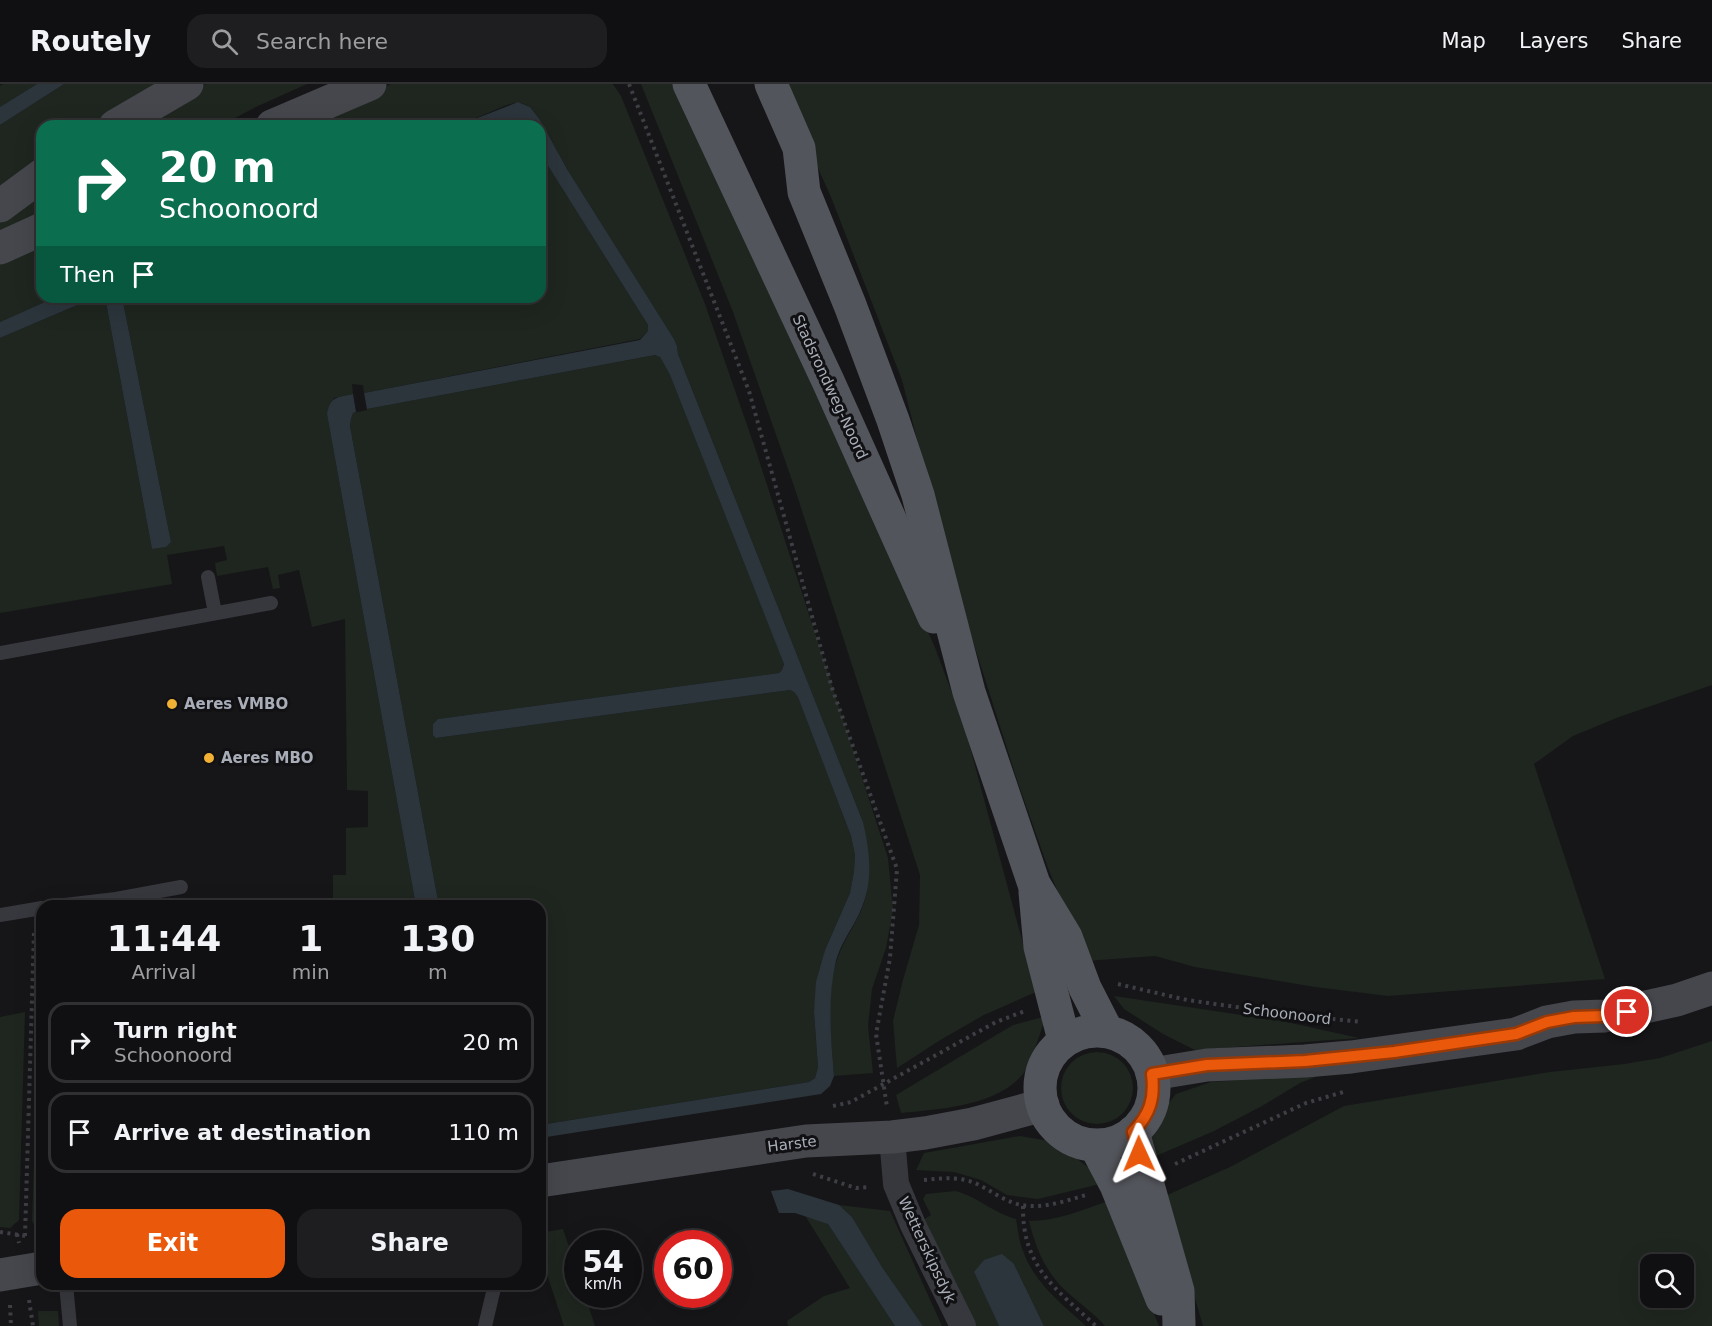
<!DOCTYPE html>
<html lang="en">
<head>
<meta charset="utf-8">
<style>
  :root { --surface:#101012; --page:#1e1e20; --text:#f1f3f6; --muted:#9c9d9f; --line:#303032; --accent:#ea580c }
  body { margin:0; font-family:"DejaVu Sans",sans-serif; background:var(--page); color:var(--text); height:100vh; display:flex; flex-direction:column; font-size:22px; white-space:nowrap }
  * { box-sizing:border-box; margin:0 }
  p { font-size:20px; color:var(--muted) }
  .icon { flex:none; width:33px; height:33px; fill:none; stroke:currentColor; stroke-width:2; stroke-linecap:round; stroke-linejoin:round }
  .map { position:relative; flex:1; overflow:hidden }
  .drawer { position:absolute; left:36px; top:816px; width:510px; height:390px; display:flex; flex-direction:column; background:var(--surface); border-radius:18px; box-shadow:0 6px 24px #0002,0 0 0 2px var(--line) }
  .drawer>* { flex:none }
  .banner { position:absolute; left:36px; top:36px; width:510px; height:183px; border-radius:18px; box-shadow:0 6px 24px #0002,0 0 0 2px var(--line); background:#0b6e4f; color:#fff; overflow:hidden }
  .tools { position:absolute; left:1640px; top:1170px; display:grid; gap:12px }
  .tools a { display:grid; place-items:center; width:54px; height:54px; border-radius:12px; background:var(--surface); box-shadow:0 6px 24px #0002,0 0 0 2px var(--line); font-size:30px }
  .speed { position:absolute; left:564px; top:1146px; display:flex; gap:12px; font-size:30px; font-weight:700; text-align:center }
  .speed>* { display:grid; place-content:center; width:78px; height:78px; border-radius:50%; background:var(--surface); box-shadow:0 6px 24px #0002,0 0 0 2px var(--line); line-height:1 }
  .speed small { font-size:15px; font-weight:400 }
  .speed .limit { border:9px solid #d22; background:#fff; color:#111 }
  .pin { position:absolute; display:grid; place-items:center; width:51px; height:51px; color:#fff; margin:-26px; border:3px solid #fff; border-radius:50%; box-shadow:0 2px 6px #0007 }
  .me { position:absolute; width:66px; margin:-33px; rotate:359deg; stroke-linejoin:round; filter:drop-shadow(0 0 4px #0008) }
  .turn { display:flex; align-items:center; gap:21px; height:126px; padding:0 24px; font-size:27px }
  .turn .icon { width:78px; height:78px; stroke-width:2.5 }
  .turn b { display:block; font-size:42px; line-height:51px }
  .then { display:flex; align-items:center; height:57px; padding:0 24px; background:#0003; gap:12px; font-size:22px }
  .eta { display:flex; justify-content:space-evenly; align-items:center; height:102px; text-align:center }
  .eta b { font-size:36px; font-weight:800; line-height:42px }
  .cta { display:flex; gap:12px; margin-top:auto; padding:12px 24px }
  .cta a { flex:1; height:69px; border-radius:18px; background:var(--accent); color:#fff; font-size:24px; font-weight:800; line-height:69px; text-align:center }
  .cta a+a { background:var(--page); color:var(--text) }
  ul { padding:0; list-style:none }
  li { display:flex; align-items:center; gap:18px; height:81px; margin:0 12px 9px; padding:0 12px; border:3px solid var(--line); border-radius:18px }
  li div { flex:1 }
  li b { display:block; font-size:22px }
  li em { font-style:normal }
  header { display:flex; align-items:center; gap:36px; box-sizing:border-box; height:84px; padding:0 30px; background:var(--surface); border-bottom:2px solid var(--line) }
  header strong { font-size:28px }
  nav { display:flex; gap:33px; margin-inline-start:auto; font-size:21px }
  .search { width:420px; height:54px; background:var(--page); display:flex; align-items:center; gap:15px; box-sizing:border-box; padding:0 21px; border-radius:18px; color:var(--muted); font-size:22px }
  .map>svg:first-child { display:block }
  .green { fill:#1e261f; fill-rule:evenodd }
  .water { fill:#2c353c }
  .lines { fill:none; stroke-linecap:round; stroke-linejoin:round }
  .path { stroke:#3d3f44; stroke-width:4; stroke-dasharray:3 4.5; stroke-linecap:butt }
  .lane { stroke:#37383d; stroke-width:14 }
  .street { stroke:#37383d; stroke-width:26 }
  .secondary { stroke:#45474d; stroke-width:33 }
  .primary { stroke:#53555c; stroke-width:33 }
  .route-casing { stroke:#983908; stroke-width:15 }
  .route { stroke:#ea580c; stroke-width:10 }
  .poi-dot { fill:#f2b134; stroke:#111113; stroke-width:2 }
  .labels { text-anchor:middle; stroke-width:6; stroke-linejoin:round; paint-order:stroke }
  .street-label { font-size:15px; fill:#a8adb8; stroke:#111113 }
  .poi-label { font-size:15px; font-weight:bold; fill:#a8adb8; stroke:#111113; text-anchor:start }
</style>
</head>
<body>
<header>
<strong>Routely</strong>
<div class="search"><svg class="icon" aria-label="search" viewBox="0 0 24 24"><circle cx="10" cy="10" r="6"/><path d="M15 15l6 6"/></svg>Search here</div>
<nav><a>Map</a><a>Layers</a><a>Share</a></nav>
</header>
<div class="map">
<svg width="1712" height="1242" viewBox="0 0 1712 1242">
  <rect width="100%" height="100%" fill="#161618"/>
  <g class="green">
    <path d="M 3,0 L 37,0 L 0,23 L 0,2 Z"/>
    <path d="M 64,0 L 163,0 L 99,42 L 42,42 L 42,82 L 0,111 L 0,41 Z"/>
    <path d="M 206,0 L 307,0 L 258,22 L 220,42 L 131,42 Z"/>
    <path d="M 391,0 L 613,0 L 621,12 L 705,220 L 755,364 L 888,774 L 893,825 L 886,864 L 872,905 L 868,942 L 873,989 L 834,992 C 831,953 825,910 838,873 C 845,852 862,833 866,811 C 867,804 865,795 865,788 C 864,771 864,754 863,738 L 678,270 L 677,262 L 674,255 L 567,85 L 540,36 L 530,23 L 524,20 L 518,18 L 507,21 L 457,42 L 294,42 Z"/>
    <path d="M 641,0 L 676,0 L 934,561 L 964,641 L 1036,908 L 984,931 L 942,955 L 897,984 L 893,937 L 903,896 L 919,841 L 920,791 L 794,402 L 733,228 Z"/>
    <path d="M 783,0 L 1712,0 L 1712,601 L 1619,633 L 1573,652 L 1534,680 L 1605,895 L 1388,912 L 1315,903 L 1195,883 L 1155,872 L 1086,877 L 1048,784 L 1018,699 L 949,482 L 902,296 L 831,113 L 785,12 Z"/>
    <path d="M 540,69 L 648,241 L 648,247 L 640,255 L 364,309 L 363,301 L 352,300 L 353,310 L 334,314 L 327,330 L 416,822 L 333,822 L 333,791 L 346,791 L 346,744 L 368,743 L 368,707 L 347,706 L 345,535 L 312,543 L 299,486 L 278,491 L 280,504 L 273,505 L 268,483 L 217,492 L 215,479 L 227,476 L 224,462 L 167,471 L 172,500 L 0,529 L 0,254 L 96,213 L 105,213 L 152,465 L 165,463 L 171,458 L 122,213 L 540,213 Z"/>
    <path d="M 42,102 L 42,133 L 0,152 L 0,133 Z"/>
    <path d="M 42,151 L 42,213 L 56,213 L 0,238 L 0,170 Z"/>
    <path d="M 655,271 L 660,273 L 670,291 L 784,579 L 782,586 L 779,589 L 438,635 L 433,640 L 437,654 L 790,606 L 794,608 L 798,612 L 851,752 L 855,771 L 854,787 L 850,809 L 825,866 L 814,928 L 818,983 L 815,994 L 809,998 L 540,1041 L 540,822 L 439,822 L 350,342 L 351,335 L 353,329 L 367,326 L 367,325 Z"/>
    <path d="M 1114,912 L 1282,937 L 1359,954 L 1195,966 L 1163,950 L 1124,925 Z"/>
    <path d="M 25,928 L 19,1136 L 10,1144 L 0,1143 L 0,933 Z"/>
    <path d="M 1043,933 L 1044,938 C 1039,952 1031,980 1023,990 C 997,1022 940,1025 901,1029 L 896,1011 L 1013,941 Z"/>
    <path d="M 1712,957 L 1712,1242 L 1203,1242 L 1165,1112 L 1230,1083 L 1344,1022 L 1550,988 L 1624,980 L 1660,974 ZM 1650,1180 L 1683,1180 L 1683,1214 L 1650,1214 Z"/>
    <circle cx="1097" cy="1004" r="36"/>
    <path d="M 1323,990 L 1300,999 L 1262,1022 L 1214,1047 L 1149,1075 L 1148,1067 L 1157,1034 L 1176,1010 L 1211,998 Z"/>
    <path d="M 42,1019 L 42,1148 L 38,1148 L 32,1137 L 36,1020 Z"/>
    <path d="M 1020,1052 L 1049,1057 L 1076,1074 L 1093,1087 L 1100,1100 L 1038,1115 L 1007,1111 L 981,1096 L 954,1088 L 916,1086 L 924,1069 Z"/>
    <path d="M 955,1107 C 977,1112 993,1129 1016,1135 C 1018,1146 1019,1157 1023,1167 C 1035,1200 1062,1220 1086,1242 L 1044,1242 L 1014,1180 L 974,1188 L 999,1242 L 976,1242 L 923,1136 L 931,1131 L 923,1115 L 926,1110 Z"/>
    <path d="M 1108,1117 L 1159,1242 L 1105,1242 C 1094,1229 1079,1219 1066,1207 C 1045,1187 1036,1165 1029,1137 C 1057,1137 1082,1126 1108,1117 Z"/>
    <path d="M 839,1121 L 890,1127 L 942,1242 L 923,1242 L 882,1183 L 852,1133 Z"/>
    <path d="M 806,1133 L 819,1136 L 828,1140 L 895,1242 L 788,1242 L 787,1237 L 824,1212 L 850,1204 Z"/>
    <path d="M 563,1145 L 577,1187 L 578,1210 L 585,1211 L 595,1242 L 564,1242 L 544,1181 L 540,1149 Z"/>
    <path d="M 38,1227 L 58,1227 L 59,1242 L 39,1242 Z"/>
  </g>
  <g class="water">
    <path d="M 37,0 L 64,0 L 0,41 L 0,23 Z"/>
    <path d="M 518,18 L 530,23 L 540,36 L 567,85 L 674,255 L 677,262 L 678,270 L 863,738 C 871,773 874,803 856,836 C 849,849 840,862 836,877 C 827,915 831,954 834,992 L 830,1002 L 821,1010 L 540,1054 L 540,1041 L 809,998 L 815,994 L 818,983 L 814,928 L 816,898 L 825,866 L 850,809 L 854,787 L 855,771 L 851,752 L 798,613 L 794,608 L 790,606 L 436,654 L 433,651 L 433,640 L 438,635 L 779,589 L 782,586 L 784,580 L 670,291 L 660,273 L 655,271 L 367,325 L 364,309 L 640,256 L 648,247 L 648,241 L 540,69 L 540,42 L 524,42 L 521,38 L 516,37 L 501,42 L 457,42 Z"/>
    <path d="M 56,213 L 96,213 L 0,254 L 0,238 Z"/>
    <path d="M 105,213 L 122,213 L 171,458 L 166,463 L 152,465 Z"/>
    <path d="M 353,310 L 356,328 L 353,329 L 351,335 L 350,342 L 439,822 L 416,822 L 327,330 C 331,312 336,314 353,310 Z"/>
    <path d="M 788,1105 L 839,1121 L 852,1133 L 882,1183 L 923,1242 L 895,1242 L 828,1140 L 795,1129 L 779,1129 L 771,1107 Z"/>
    <path d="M 1002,1170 L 1014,1180 L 1044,1242 L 999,1242 L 974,1188 L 984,1176 Z"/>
  </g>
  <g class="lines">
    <g class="path">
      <path d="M 629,0 L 749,307 L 832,604 L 897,785 L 890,874 L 876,950 L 887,1023"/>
      <path d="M 1118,900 L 1187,916 L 1286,930 L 1362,938"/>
      <path d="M 833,1022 L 851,1018 L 996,938 L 1025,927"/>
      <path d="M 1175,1080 L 1306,1019 L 1347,1007"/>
      <path d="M 813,1090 L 856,1104 L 869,1103"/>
      <path d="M 924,1096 C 943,1094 962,1092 979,1101 C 993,1108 1006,1118 1021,1121 C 1044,1125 1065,1117 1086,1111"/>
      <path d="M 1023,1122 C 1022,1183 1056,1205 1096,1242"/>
      <path d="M 0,1148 L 26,1152"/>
      <path d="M 17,1150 L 19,1159"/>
      <path d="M 25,1152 L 34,847"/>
      <path d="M 86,1203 L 104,1200"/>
      <path d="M 29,1216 L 33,1242"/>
      <path d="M 10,1221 L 11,1242"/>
    </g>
    <g class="lane">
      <path d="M 208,493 L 215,529"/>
      <path d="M 0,569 L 271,519"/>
      <path d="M 56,822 L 116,815 L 181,803"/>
      <path d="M 0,831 L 42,824"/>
      <path d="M 66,1200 L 70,1242"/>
      <path d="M 485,1242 L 495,1200"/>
    </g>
    <path class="street" d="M 892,1053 L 896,1100 L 913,1141 L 963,1242"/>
    <g class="secondary">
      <path d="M 115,42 L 187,0"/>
      <path d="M 272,42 L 370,0"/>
      <path d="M 0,122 L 42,91"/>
      <path d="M 0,164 L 42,145"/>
      <path d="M 1152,990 L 1207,981 L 1305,977 L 1351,973 L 1516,950 L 1547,938 L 1574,933 L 1605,932 L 1677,916 L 1712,904"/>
      <path d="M 540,1097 L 806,1057 L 892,1053 L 925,1049 L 973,1040 L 1043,1021"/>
      <path d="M 0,1191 L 42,1184"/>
    </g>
    <g class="primary">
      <path d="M 689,0 L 828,297 L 934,533"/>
      <path d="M 771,0 L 799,64 L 804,108 L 850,221 L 893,336 L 918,411 L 969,608 L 1034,800 L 1066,853 L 1085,904 L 1107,947"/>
      <path d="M 1035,808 L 1040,863 L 1064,956"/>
      <circle cx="1097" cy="1004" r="57"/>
      <path d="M 1133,1048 L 1178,1207 L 1179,1241"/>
      <path d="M 1096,1063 L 1116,1101 L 1162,1215"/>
    </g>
  </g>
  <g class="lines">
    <g class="route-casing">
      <path id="route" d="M 1139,1070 L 1133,1048 C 1150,1030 1155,1015 1152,990 L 1207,981 L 1305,977 L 1394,968 L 1516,950 L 1547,938 L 1574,933 L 1605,932 L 1627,928"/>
    </g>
    <use href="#route" class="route"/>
  </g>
  <g class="poi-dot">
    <circle cx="172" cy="620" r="6"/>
    <circle cx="209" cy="674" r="6"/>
  </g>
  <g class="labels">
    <g class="street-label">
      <text transform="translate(830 303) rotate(65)" y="5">Stadsrondweg-Noord</text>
      <text transform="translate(1287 930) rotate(7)" y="5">Schoonoord</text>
      <text transform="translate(792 1060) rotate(-7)" y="5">Harste</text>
      <text transform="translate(927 1166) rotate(65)" y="5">Wetterskipsdyk</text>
    </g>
    <g class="poi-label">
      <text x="184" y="625">Aeres VMBO</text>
      <text x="221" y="679">Aeres MBO</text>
    </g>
  </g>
</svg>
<div class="tools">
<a><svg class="icon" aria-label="search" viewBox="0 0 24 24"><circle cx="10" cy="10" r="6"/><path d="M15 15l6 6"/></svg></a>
</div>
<div class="speed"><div>54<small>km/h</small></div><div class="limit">60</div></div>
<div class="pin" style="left:1627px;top:928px;background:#d93025"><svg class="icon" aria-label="arrive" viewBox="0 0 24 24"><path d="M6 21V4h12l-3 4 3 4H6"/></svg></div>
<svg class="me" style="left:1139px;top:1070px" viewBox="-20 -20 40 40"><path d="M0-17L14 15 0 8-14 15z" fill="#ea580c" stroke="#fff" stroke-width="4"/></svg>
<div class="banner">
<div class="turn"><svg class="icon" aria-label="right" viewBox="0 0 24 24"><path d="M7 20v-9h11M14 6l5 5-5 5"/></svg><div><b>20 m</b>Schoonoord</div></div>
<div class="then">Then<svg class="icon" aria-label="arrive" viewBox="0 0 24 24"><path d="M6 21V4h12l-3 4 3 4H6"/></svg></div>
</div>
<section class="drawer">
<div class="eta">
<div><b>11:44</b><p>Arrival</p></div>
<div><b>1</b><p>min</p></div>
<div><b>130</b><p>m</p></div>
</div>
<ul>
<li><svg class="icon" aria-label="right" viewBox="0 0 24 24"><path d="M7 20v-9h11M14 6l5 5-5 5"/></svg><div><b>Turn right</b><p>Schoonoord</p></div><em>20 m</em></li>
<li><svg class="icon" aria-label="arrive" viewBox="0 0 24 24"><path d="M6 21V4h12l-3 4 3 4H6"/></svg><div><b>Arrive at destination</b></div><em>110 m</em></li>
</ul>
<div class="cta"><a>Exit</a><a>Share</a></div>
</section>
</div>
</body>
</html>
